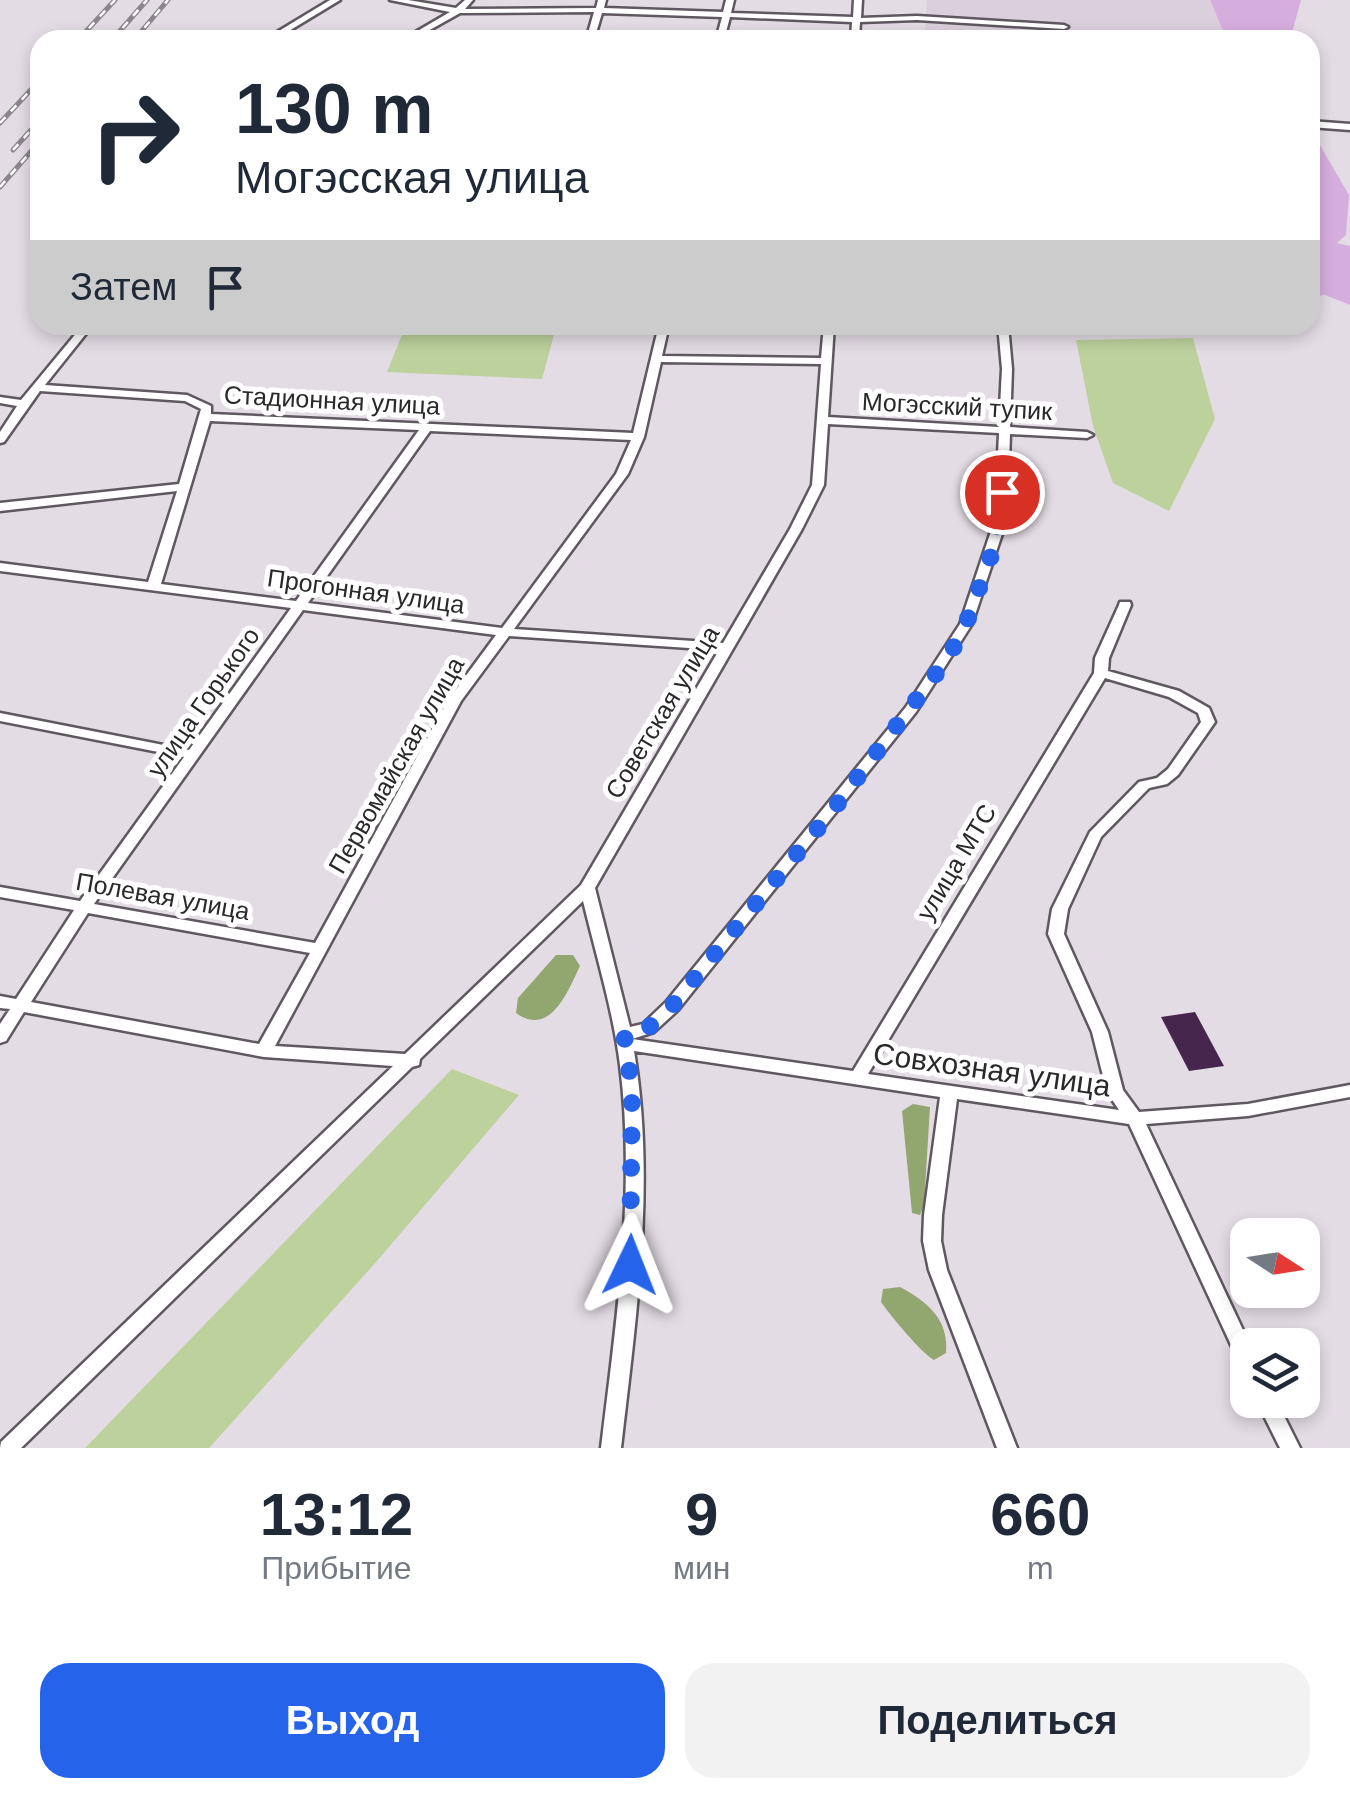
<!DOCTYPE html>
<html lang="ru">
<head>
<meta charset="utf-8">
<style>
  :root { --surface:#fff; --page:#f2f2f3; --text:#1f2937; --muted:#747a83; --accent:#2563eb }
  body { margin:0; font-family:Helvetica,sans-serif; background:var(--page); color:var(--text); height:100vh; display:flex; flex-direction:column; font-size:38px; white-space:nowrap }
  * { box-sizing:border-box; margin:0 }
  p { font-size:32px; color:var(--muted) }
  .icon { flex:none; width:55px; height:55px; fill:none; stroke:currentColor; stroke-width:2; stroke-linecap:round; stroke-linejoin:round }
  .map { position:relative; height:1448px; overflow:hidden }
  .drawer { display:flex; flex-direction:column; background:var(--surface); flex:1 }
  .drawer>* { flex:none }
  .top-card { position:absolute; left:30px; top:30px; width:1290px; height:305px; border-radius:30px; box-shadow:0 5px 15px #0003; background:#fff; color:var(--text); overflow:hidden }
  .needle { width:65px; rotate:102deg }
  .tools { position:absolute; left:1230px; top:1218px; display:grid; gap:20px }
  .tools a { display:grid; place-items:center; width:90px; height:90px; border-radius:20px; background:var(--surface); box-shadow:0 5px 15px #0003; font-size:50px }
  .pin { position:absolute; display:grid; place-items:center; width:85px; height:85px; color:#fff; margin:-42px; border:5px solid #fff; border-radius:50%; box-shadow:0 2px 10px #0007 }
  .me { position:absolute; width:110px; margin:-55px; rotate:2deg; stroke-linejoin:round; filter:drop-shadow(0 0 8px #0008) }
  .turn { display:flex; align-items:center; gap:35px; height:210px; padding:0 40px; font-size:45px }
  .turn .icon { width:130px; height:130px; stroke-width:2.5 }
  .turn b { display:block; font-size:70px; line-height:85px }
  .then { display:flex; align-items:center; height:95px; padding:0 40px; background:#0003; gap:20px; font-size:38px }
  .eta { display:flex; justify-content:space-evenly; align-items:center; height:170px; text-align:center }
  .eta b { font-size:60px; font-weight:700; line-height:70px }
  .button { display:flex; gap:20px; margin-top:auto; padding:20px 40px }
  .button a { flex:1; height:115px; border-radius:30px; background:var(--accent); color:#fff; font-size:40px; font-weight:700; line-height:115px; text-align:center }
  .button a+a { background:var(--page); color:var(--text) }
  .map>svg:first-child { display:block }
  .built { fill:#dbcfdd }
  .green { fill:#bcd19c }
  .forest { fill:#92a770 }
  .water { fill:#d6aede }
  .building { fill:#47264e }
  .lines { fill:none; stroke-linecap:round; stroke-linejoin:round }
  .minor-casing { stroke:#5f5860; stroke-width:5 }
  .minor { fill:#fff; fill-rule:evenodd }
  .rail-casing { stroke:#8b858c; stroke-width:5 }
  .rail { stroke:#fff; stroke-width:2.5; stroke-dasharray:8; stroke-linecap:butt }
  .route { stroke:#2563eb; stroke-width:18; stroke-dasharray:0 32.4 }
  .labels { text-anchor:middle; stroke-width:10; stroke-linejoin:round; paint-order:stroke }
  .street-label { font-size:25px; fill:#2a282b; stroke:#fff }
  .near-street-label { font-size:30px; fill:#2a282b; stroke:#fff }
</style>
</head>
<body>
<div class="map">
<svg width="1350" height="1448" viewBox="0 0 1350 1448">
  <rect width="100%" height="100%" fill="#e4dce5"/>
  <path class="built" d="M 927,0 L 1210,0 L 1227,40 L 924,40 Z"/>
  <g class="green">
    <path d="M 406,325 L 555,331 L 542,379 L 387,372 Z"/>
    <path d="M 1193,338 L 1215,419 L 1169,511 L 1113,483 L 1093,426 L 1076,340 Z"/>
    <path d="M 452,1069 L 519,1095 L 377,1261 L 209,1448 L 85,1448 Z"/>
  </g>
  <g class="forest">
    <path d="M 556,955 L 573,955 L 580,966 C 568,991 550,1038 516,1013 L 518,998 Z"/>
    <path d="M 913,1104 L 930,1107 L 924,1205 L 920,1215 L 912,1213 L 902,1111 Z"/>
    <path d="M 900,1287 C 928,1302 949,1320 946,1353 L 934,1360 C 922,1354 890,1315 881,1302 L 883,1289 Z"/>
  </g>
  <g class="water">
    <path d="M 1210,0 L 1301,0 L 1290,40 L 1227,40 Z"/>
    <path d="M 1310,134 L 1314,135 L 1349,195 L 1346,235 L 1337,243 L 1350,246 L 1350,305 L 1325,295 L 1310,297 Z"/>
  </g>
  <path class="building" d="M 1195,1012 L 1224,1066 L 1189,1071 L 1161,1017 Z"/>
  <g class="lines">
    <g class="minor-casing">
      <g id="minor">
        <path d="M 330,0 L 340,0 L 274,40 L 264,40 Z"/>
        <path d="M 390,0 L 408,0 L 456,8 L 465,0 L 473,0 L 465,9 L 596,8 L 598,0 L 606,0 L 604,8 L 723,12 L 726,0 L 734,0 L 731,13 L 853,17 L 854,0 L 862,0 L 861,18 L 917,16 L 1064,25 L 1068,27 L 1064,29 L 917,20 L 860,22 L 859,40 L 851,40 L 852,22 L 730,17 L 724,40 L 716,40 L 722,17 L 602,13 L 594,40 L 586,40 L 594,12 L 460,13 L 412,40 L 402,40 L 450,12 Z"/>
        <path d="M 1310,121 L 1350,124 L 1350,130 L 1310,127 Z"/>
        <path d="M 83,325 L 93,325 L 45,385 L 187,395 L 211,406 L 211,414 L 633,433 L 659,325 L 669,325 L 662,356 L 821,358 L 824,325 L 834,325 L 828,417 L 999,427 L 1002,369 L 998,325 L 1008,325 L 1012,369 L 1010,427 L 1087,432 L 1093,435 L 1087,438 L 1010,434 L 1007,519 L 972,624 L 916,712 L 678,1010 L 654,1032 L 632,1039 L 853,1071 L 1094,673 L 1095,658 L 1119,605 L 1120,602 L 1130,602 L 1131,605 L 1109,658 L 1108,671 L 1179,691 L 1209,708 L 1215,722 L 1178,775 L 1167,784 L 1149,788 L 1101,837 L 1068,909 L 1064,934 L 1108,1032 L 1123,1090 L 1139,1112 L 1248,1104 L 1350,1085 L 1350,1097 L 1248,1116 L 1146,1124 L 1250,1345 L 1248,1345 L 1248,1368 L 1241,1366 L 1238,1360 L 1129,1124 L 957,1099 L 942,1215 L 941,1241 L 947,1270 L 1017,1448 L 997,1448 L 929,1270 L 923,1241 L 924,1215 L 940,1097 L 634,1051 C 656,1182 636,1318 621,1448 L 601,1448 C 616,1322 636,1192 620,1065 C 613,1010 596,955 583,901 L 420,1059 L 419,1065 L 412,1067 L 21,1448 L 0,1448 L 1,1442 L 393,1066 L 264,1057 L 24,1012 L 6,1041 L 0,1043 L 0,1024 L 10,1009 L 0,1008 L 0,996 L 16,999 L 74,910 L 0,897 L 0,887 L 80,901 L 184,757 L 0,721 L 0,713 L 189,750 L 291,608 L 0,571 L 0,563 L 148,582 L 177,491 L 0,511 L 0,503 L 179,484 L 201,409 L 185,401 L 40,391 L 4,442 L 0,443 L 0,432 L 17,406 L 0,403 L 0,397 L 21,400 ZM 661,362 L 821,364 L 812,485 L 790,529 L 723,643 L 514,629 L 628,474 L 644,437 ZM 210,421 L 419,430 L 296,601 L 161,584 ZM 828,424 L 999,433 L 995,519 L 960,624 L 906,707 L 666,1002 L 643,1024 L 630,1027 L 595,888 L 802,529 L 824,485 ZM 430,431 L 631,440 L 616,474 L 502,628 L 308,603 ZM 303,610 L 496,635 L 448,700 L 315,943 L 94,904 ZM 509,636 L 719,650 L 581,885 L 405,1054 L 275,1046 L 461,701 ZM 1105,678 L 1169,697 L 1198,713 L 1201,722 L 1168,769 L 1157,778 L 1139,782 L 1090,832 L 1052,909 L 1048,934 L 1092,1032 L 1107,1092 L 1119,1110 L 868,1074 ZM 88,913 L 310,953 L 259,1044 L 31,1002 Z"/>
        <path d="M 1256,1400 L 1276,1400 L 1300,1448 L 1280,1448 Z"/>
      </g>
    </g>
    <use href="#minor" class="minor"/>
    <g class="rail-casing">
      <g id="rail">
        <path d="M 78,40 L 115,0"/>
        <path d="M 112,40 L 147,0"/>
        <path d="M 134,40 L 168,0"/>
        <path d="M 0,123 L 40,80"/>
        <path d="M 13,150 L 40,120"/>
        <path d="M 0,187 L 40,141"/>
      </g>
    </g>
    <use href="#rail" class="rail"/>
  </g>
  <g class="lines">
    <path class="route" d="M 630,1265 L 632,1089 L 624,1034 L 648,1028 L 672,1006 L 832,811 L 948,658 L 966,624 L 996,542 L 1002,492"/>
  </g>
  <g class="labels">
    <g class="street-label">
      <text transform="translate(332 400) rotate(3)" y="9">Стадионная улица</text>
      <text transform="translate(957 406) rotate(3)" y="9">Могэсский тупик</text>
      <text transform="translate(366 591) rotate(8)" y="9">Прогонная улица</text>
      <text transform="translate(203 702) rotate(-55)" y="9">улица Горького</text>
      <text transform="translate(662 712) rotate(-59)" y="9">Советская улица</text>
      <text transform="translate(396 765) rotate(-60)" y="9">Первомайская улица</text>
      <text transform="translate(956 862) rotate(-59)" y="9">улица МТС</text>
      <text transform="translate(163 896) rotate(10)" y="9">Полевая улица</text>
    </g>
    <g class="near-street-label">
      <text transform="translate(992 1070) rotate(8)" y="10">Совхозная улица</text>
    </g>
  </g>
</svg>
<div class="tools">
<a><svg class="needle" viewBox="-14 -14 28 28"><path d="M0-13l5 13h-10z" fill="#e53935"/><path d="M0 13l5-13h-10z" fill="#747a83"/></svg></a>
<a><svg class="icon" aria-label="layers" viewBox="0 0 24 24"><path d="M12 4l9 5-9 5-9-5zM3 14l9 5 9-5"/></svg></a>
</div>
<div class="pin" style="left:1002px;top:492px;background:#d93025"><svg class="icon" aria-label="arrive" viewBox="0 0 24 24"><path d="M6 21V4h12l-3 4 3 4H6"/></svg></div>
<svg class="me" style="left:630px;top:1265px" viewBox="-20 -20 40 40"><path d="M0-17L14 15 0 8-14 15z" fill="#2563eb" stroke="#fff" stroke-width="4"/></svg>
<div class="top-card">
<div class="turn"><svg class="icon" aria-label="right" viewBox="0 0 24 24"><path d="M7 20v-9h11M14 6l5 5-5 5"/></svg><div><b>130 m</b>Могэсская улица</div></div>
<div class="then">Затем<svg class="icon" aria-label="arrive" viewBox="0 0 24 24"><path d="M6 21V4h12l-3 4 3 4H6"/></svg></div>
</div>
</div>
<section class="drawer">
<div class="eta">
<div><b>13:12</b><p>Прибытие</p></div>
<div><b>9</b><p>мин</p></div>
<div><b>660</b><p>m</p></div>
</div>
<div class="button"><a>Выход</a><a>Поделиться</a></div>
</section>
</body>
</html>
